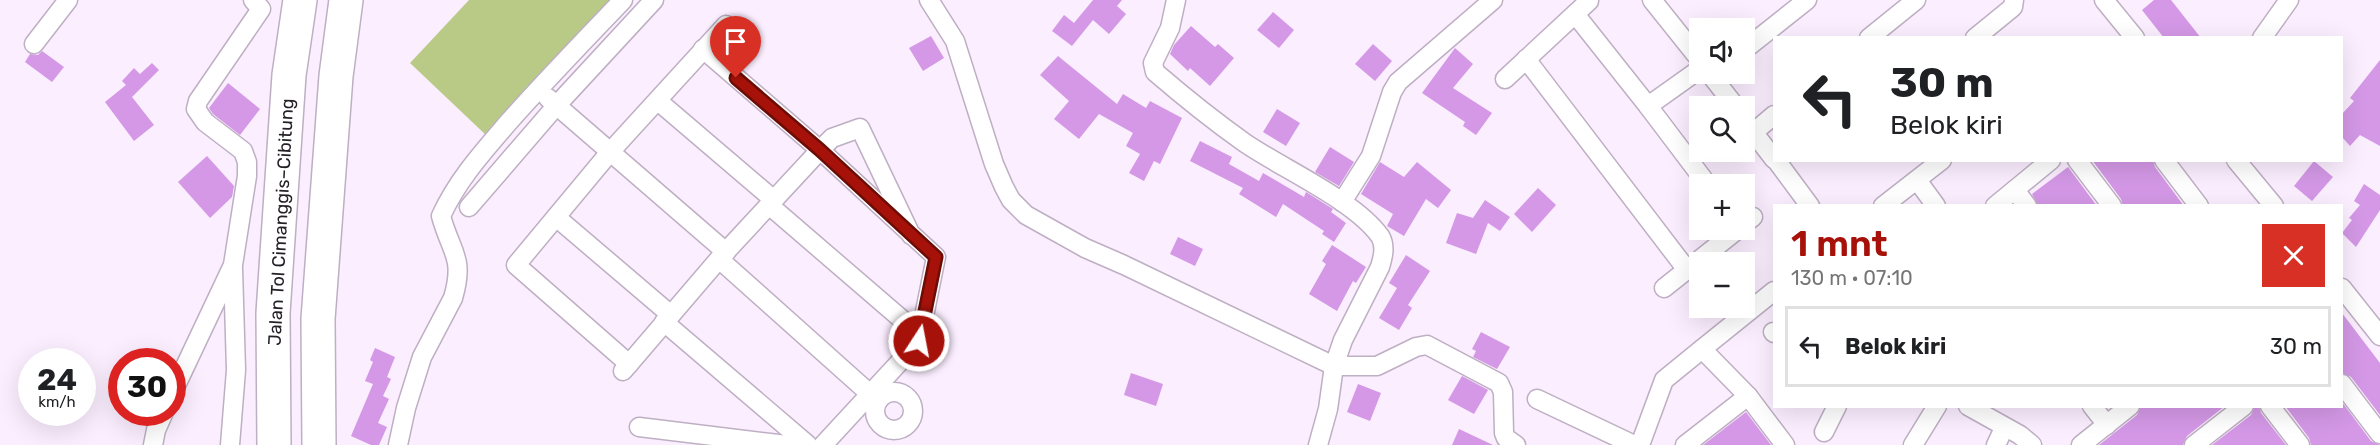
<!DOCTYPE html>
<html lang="id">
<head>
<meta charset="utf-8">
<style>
  :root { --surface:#fff; --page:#f6f6f6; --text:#202124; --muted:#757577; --line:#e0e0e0; --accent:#a61209 }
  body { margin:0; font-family:Rubik,sans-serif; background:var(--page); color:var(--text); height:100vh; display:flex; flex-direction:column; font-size:22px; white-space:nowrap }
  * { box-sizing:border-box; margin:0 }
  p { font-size:20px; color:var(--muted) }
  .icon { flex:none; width:33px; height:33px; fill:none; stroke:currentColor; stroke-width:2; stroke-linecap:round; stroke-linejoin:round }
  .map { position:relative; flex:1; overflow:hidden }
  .panel { position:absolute; left:1773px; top:204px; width:570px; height:204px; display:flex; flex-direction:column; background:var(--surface); border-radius:0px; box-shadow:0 6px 24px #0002 }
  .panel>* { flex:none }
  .top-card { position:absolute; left:1773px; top:36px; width:570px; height:126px; border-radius:0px; box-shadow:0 6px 24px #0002; background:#fff; color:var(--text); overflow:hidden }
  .fabs { position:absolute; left:1689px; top:18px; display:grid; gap:12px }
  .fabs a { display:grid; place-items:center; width:66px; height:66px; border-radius:0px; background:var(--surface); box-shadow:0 6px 24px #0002; font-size:30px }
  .speed { position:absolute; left:18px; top:348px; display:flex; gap:12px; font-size:30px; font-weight:700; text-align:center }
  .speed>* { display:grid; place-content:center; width:78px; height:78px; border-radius:50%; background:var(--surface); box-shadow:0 6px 24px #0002; line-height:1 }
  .speed small { font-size:15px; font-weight:400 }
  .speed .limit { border:9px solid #d22; background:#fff; color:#111 }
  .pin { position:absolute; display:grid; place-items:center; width:51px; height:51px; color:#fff; margin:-62px -26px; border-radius:50% 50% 50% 0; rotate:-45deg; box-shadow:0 0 6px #0007 }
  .pin .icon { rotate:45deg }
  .me { position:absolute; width:66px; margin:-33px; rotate:11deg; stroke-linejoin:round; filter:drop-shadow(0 0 4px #0008) }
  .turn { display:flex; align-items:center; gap:21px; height:126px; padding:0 18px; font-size:27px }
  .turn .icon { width:78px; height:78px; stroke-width:2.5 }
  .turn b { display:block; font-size:42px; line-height:51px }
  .round { display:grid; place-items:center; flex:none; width:63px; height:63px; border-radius:0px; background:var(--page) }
  .headline { display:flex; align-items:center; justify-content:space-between; height:102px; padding:0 18px }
  h1 { font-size:36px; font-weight:600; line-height:45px; color:var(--accent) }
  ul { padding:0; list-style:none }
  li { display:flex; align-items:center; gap:18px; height:81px; margin:0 12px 9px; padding:0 6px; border:3px solid var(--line); border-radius:0px }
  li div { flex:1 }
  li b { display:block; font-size:22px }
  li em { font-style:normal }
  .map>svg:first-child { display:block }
  .green { fill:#b9ca87 }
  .building { fill:#d498e6 }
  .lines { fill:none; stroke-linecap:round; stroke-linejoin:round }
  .street-casing { stroke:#beafc3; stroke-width:21 }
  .highway-casing { stroke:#beafc3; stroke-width:36 }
  .street { stroke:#fff; stroke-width:18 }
  .highway { stroke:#fff; stroke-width:33 }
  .route-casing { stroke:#6c0c06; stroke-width:15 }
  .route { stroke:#a61209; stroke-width:10 }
  .labels { text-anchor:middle; stroke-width:6; stroke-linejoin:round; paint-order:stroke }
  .street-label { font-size:18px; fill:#252027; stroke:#fff }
</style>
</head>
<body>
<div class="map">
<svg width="2380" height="445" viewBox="0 0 2380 445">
  <rect width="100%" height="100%" fill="#fbeeff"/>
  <path class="green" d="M 469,0 L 617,0 L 488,137 L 410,63 Z"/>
  <g class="building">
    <path d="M 1093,0 L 1122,0 L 1117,6 L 1126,14 L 1109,34 L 1093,20 L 1072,46 L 1052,31 L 1064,15 L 1074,23 Z"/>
    <path d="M 2154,0 L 2171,0 L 2201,38 L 2164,38 L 2142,10 Z"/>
    <path d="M 1273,12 L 1294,30 L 1279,48 L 1257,30 Z"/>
    <path d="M 1191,26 L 1215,47 L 1218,44 L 1234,58 L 1210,86 L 1190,68 L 1188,71 L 1170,54 L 1174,45 Z"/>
    <path d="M 931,36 L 944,58 L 923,71 L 909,48 Z"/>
    <path d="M 1373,44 L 1392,61 L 1375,81 L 1355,64 Z"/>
    <path d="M 1455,48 L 1473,64 L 1453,88 L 1492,113 L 1476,135 L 1463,126 L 1465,122 L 1422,93 Z"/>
    <path d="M 42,51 L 64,67 L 52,82 L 25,62 L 30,54 L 38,55 Z"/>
    <path d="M 1058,56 L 1117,104 L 1123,94 L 1146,108 L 1150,101 L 1182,118 L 1160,164 L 1154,161 L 1144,181 L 1129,173 L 1140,154 L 1126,146 L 1133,133 L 1099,114 L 1079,139 L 1054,119 L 1069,101 L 1040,75 Z"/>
    <path d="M 2380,60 L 2380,146 L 2360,135 L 2350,146 L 2342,137 L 2342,114 L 2354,101 L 2350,98 Z"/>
    <path d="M 152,63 L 159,70 L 132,97 L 154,125 L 134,141 L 105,102 L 126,85 L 122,81 L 134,68 L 140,74 Z"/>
    <path d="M 228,83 L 260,109 L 240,135 L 213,114 L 209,108 Z"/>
    <path d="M 1277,109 L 1300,123 L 1286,146 L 1263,132 Z"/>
    <path d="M 1200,141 L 1232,157 L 1229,164 L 1259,181 L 1263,173 L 1304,197 L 1306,192 L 1333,209 L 1331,212 L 1346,223 L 1334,242 L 1322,234 L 1324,231 L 1283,204 L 1276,217 L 1239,194 L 1243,188 L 1190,161 Z"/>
    <path d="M 1330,147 L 1354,162 L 1339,186 L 1315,172 Z"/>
    <path d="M 207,156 L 234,186 L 232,197 L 210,218 L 178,182 Z"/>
    <path d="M 2092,160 L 2153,160 L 2155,167 L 2184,206 L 2123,206 L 2121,199 Z"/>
    <path d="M 2314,161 L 2333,177 L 2312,201 L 2294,186 Z"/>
    <path d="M 1380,162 L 1404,177 L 1417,162 L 1451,190 L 1438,208 L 1426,199 L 1404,236 L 1387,226 L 1393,214 L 1361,194 Z"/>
    <path d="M 2068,167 L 2097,206 L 2038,206 L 2032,194 Z"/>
    <path d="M 2364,184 L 2380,195 L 2380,210 L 2356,247 L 2342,233 L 2352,220 L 2349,218 L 2360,205 L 2354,201 Z"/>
    <path d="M 1538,188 L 1556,205 L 1532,232 L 1514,214 Z"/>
    <path d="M 1485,200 L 1510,217 L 1500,231 L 1488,223 L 1476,254 L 1446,243 L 1457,213 L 1473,218 Z"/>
    <path d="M 1178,237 L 1203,249 L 1195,266 L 1170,254 Z"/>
    <path d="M 1332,245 L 1366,267 L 1356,283 L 1353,281 L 1337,311 L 1309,294 L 1326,264 L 1322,261 Z"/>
    <path d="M 1406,255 L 1430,271 L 1408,305 L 1412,308 L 1399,330 L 1379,318 L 1397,288 L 1389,283 Z"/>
    <path d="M 2342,313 L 2380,363 L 2380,415 L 2351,377 L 2342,373 Z"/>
    <path d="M 1481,332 L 1510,347 L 1497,369 L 1473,357 L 1476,351 L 1472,349 Z"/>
    <path d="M 375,348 L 395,357 L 387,377 L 391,379 L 383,396 L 389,399 L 378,423 L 387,427 L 379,445 L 371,445 L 351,436 L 373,384 L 365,381 L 373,362 L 370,360 Z"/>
    <path d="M 1131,373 L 1163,384 L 1156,406 L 1124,395 Z"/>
    <path d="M 1462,376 L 1488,390 L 1474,414 L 1448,400 Z"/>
    <path d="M 1358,384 L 1381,393 L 1370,421 L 1347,412 Z"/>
    <path d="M 2342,402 L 2371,441 L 2380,445 L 2311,445 L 2309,438 L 2285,406 L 2342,406 Z"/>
    <path d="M 2141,406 L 2225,406 L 2187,436 L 2183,445 L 2099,445 L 2137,415 Z"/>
    <path d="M 2255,406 L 2259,406 L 2261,413 L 2286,445 L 2212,445 L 2251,415 Z"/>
    <path d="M 1746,412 L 1771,445 L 1703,445 Z"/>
    <path d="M 1459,429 L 1493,445 L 1452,445 Z"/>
  </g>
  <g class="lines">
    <g class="street-casing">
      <g id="street">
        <path d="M 929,0 L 955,41 L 994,164 L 1004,187 L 1011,200 L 1026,215 L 1085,248 L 1124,265 L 1334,366 L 1377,366 L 1416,347 L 1427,345 L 1499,383 L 1503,392 L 1504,433 L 1506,438 L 1516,445"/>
        <path d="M 1176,0 L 1170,28 L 1153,63 L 1155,72 C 1184,97 1214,121 1245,143 C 1283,169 1354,200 1380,236 C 1386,246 1383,257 1380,267 L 1343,340 L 1334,366 L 1328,409 L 1318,445"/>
        <path d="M 1652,0 L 1700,60"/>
        <path d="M 2104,0 L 2135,38"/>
        <path d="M 1575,14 L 1648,106 L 1700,69"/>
        <path d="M 1869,38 L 1916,0"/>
        <path d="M 1975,38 L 2013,7 L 2014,0"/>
        <path d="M 2262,38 L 2289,0"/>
        <path d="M 34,44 L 68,0"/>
        <path d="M 1744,50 L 1807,0"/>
        <path d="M 1526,59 L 1687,270"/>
        <path d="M 1710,74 L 1735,106"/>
        <path d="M 1505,79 L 1589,1"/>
        <path d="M 548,98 L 726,252"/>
        <path d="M 658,101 L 774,200"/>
        <path d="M 1648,106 L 1707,184"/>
        <path d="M 1744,120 L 1774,159"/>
        <path d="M 1754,132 L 1774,115"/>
        <path d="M 1776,160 L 1810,206"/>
        <path d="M 2077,160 L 2112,206"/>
        <path d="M 2164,160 L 2199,206"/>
        <path d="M 2236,160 L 2274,206"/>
        <path d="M 1917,180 L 1936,206"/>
        <path d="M 2015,190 L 2027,206"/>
        <path d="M 1342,202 L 1371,156 L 1392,92 L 1398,82 L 1493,0"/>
        <path d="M 769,205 L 920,335"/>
        <path d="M 1883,206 L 1942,160"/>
        <path d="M 1995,206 L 2051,160"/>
        <path d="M 469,207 L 556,106 L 654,0"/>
        <path d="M 556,217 L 671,315"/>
        <path d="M 1744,224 L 1753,217"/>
        <path d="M 719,259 L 878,401"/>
        <path d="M 1664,288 L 1737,230"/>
        <path d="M 2342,288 L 2380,336"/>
        <path d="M 1774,291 L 1702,349 L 1748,396 L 1785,445"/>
        <path d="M 664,322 L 808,445"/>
        <path d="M 1773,332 L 1774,333"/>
        <path d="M 629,364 L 516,265 L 610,152 L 726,25"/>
        <path d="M 623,371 L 719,259 L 820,150 L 703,49"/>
        <path d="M 2342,384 L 2380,434"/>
        <circle cx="894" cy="411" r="19"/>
        <path d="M 172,394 L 233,265 L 247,176 L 247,162 L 243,151 L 205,122 L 196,109 L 198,101 L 261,9 L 253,0"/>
        <path d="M 1537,399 L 1634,445"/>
        <path d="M 1968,406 L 2020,435 L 2032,445"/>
        <path d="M 2092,406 L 2107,425"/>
        <path d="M 2270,406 L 2300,445"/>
        <path d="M 639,427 L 787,445"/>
        <path d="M 1824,432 L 1837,406"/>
        <path d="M 153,445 L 156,430 L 164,412"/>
        <path d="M 230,445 L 236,370 L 233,269"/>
        <path d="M 398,445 L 406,408 L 422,357 L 453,298 C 465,257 451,253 441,216 C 457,181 481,154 506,125 C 544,82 584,41 623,0"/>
        <path d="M 823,445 L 919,341 L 936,257 L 820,150 L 832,138 L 860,128 L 911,235"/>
        <path d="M 1640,445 L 1664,380 L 1702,349"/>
        <path d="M 1685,445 L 1748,396"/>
        <path d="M 1913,445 L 1937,406"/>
        <path d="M 1996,445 L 2004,428"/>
        <path d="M 2081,445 L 2130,406"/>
        <path d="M 2194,445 L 2244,406"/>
      </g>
    </g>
    <g class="highway-casing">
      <g id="highway">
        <path d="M 274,445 L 273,313 L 289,75 L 300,0"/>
        <path d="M 319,445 L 318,319 L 336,76 L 346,0"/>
      </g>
    </g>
    <use href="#street" class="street"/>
    <use href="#highway" class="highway"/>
  </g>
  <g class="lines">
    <g class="route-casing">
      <path id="route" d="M 736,78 L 820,150 L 936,257 L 919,341"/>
    </g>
    <use href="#route" class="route"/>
  </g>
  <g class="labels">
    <g class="street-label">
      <text transform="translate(281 222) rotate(-87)" y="6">Jalan Tol Cimanggis–Cibitung</text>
    </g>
  </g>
</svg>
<div class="fabs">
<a><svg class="icon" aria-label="sound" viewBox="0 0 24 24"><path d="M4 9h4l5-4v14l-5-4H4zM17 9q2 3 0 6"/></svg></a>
<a><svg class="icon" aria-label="search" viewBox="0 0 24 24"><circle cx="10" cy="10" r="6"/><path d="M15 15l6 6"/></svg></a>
<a>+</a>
<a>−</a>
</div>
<div class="speed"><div>24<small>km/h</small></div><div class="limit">30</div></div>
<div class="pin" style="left:736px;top:78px;background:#d93025"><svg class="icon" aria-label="arrive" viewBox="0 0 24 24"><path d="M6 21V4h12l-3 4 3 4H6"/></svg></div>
<svg class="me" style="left:919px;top:341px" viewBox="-20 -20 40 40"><circle r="17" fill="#a61209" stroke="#fff" stroke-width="3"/><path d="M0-11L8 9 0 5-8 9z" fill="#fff"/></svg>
<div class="top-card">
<div class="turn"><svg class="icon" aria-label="left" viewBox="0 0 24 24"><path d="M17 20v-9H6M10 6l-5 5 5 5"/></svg><div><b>30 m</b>Belok kiri</div></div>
</div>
<section class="panel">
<div class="headline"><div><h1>1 mnt</h1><p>130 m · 07:10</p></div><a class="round" style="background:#d93025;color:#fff"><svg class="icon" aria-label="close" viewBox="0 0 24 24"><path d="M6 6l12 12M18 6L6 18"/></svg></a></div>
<ul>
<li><svg class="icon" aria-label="left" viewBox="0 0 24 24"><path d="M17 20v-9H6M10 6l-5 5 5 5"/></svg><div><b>Belok kiri</b></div><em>30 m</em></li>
</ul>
</section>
</div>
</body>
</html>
